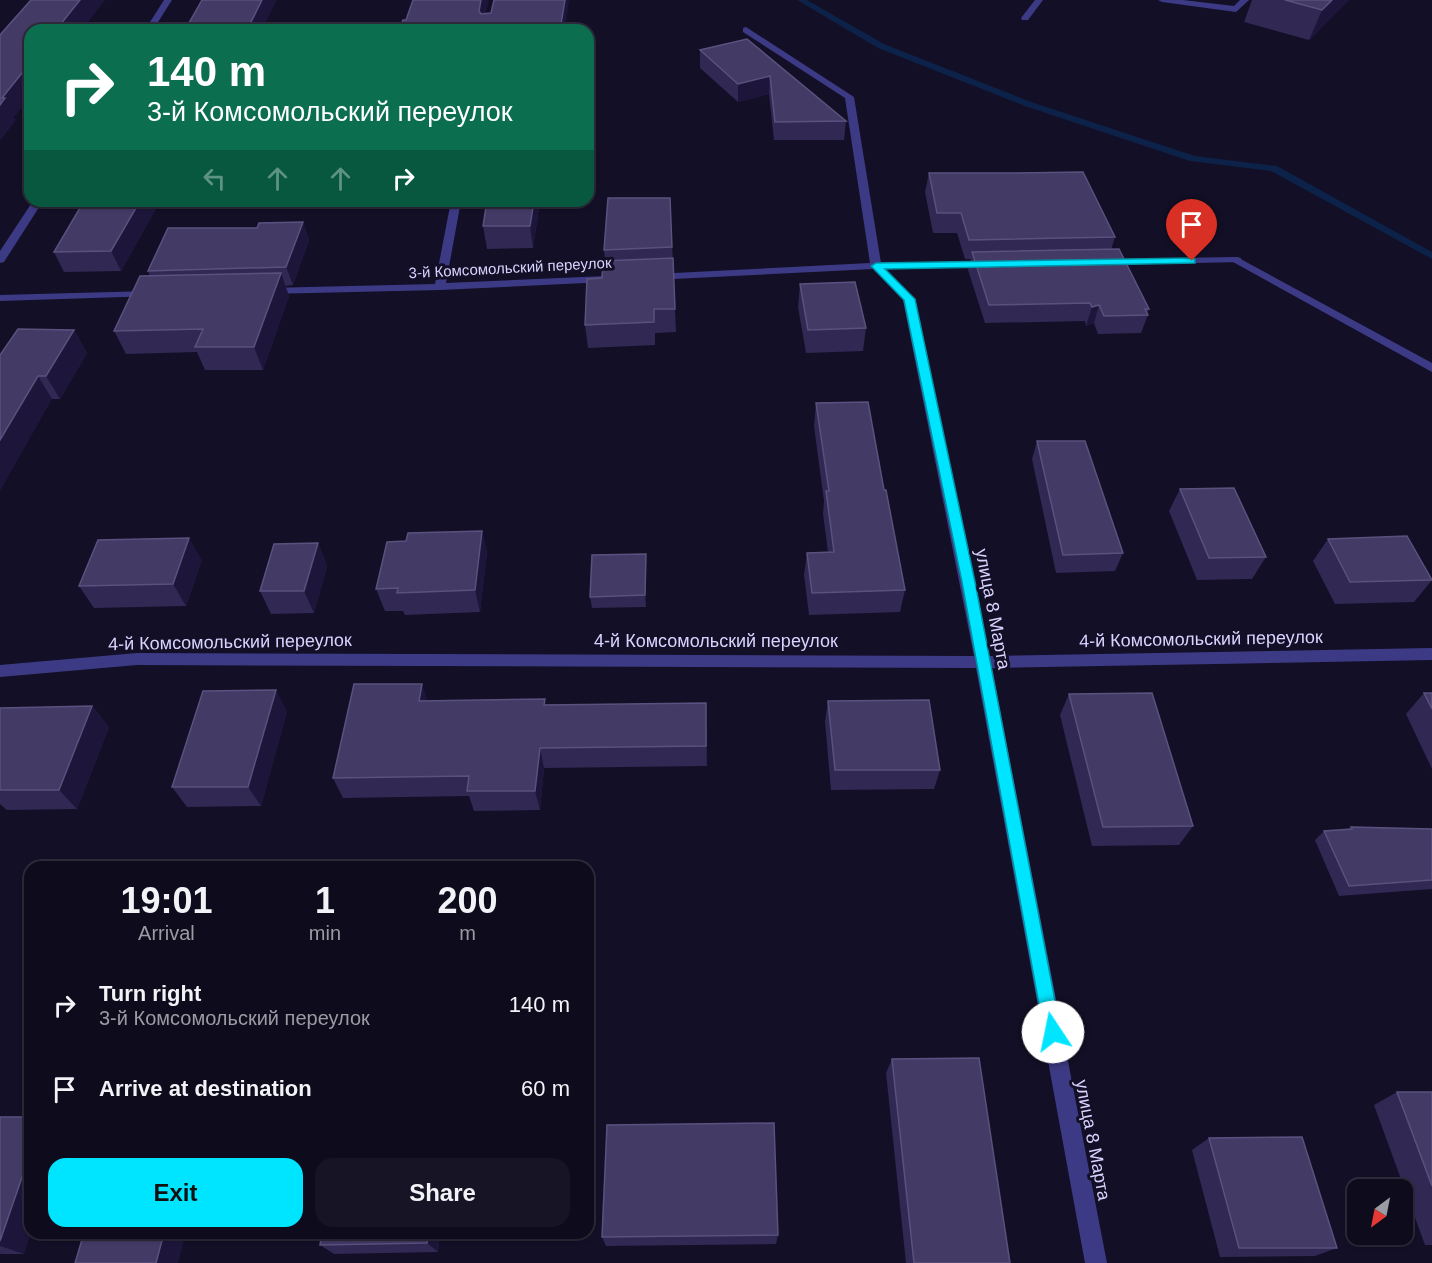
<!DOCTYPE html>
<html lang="en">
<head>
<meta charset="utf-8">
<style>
  :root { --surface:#0e0b1c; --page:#171425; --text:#f1f3f6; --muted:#9b9ba3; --line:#2e2b3b; --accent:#00e5ff }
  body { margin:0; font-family:Arial,sans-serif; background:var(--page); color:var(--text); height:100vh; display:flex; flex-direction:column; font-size:22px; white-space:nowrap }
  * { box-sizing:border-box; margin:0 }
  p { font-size:20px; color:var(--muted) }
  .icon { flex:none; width:33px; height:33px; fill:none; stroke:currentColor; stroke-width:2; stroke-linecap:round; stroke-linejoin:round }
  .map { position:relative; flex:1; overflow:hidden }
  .details { position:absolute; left:24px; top:861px; width:570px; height:378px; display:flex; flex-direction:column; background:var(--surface); border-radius:18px; box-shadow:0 2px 4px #0004,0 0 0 2px var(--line) }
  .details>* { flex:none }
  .hud { position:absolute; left:24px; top:24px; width:570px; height:183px; border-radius:18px; box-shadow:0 2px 4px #0004,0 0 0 2px var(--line); background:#0b6e4f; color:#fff; overflow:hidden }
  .needle { width:39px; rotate:212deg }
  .buttons { position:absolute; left:1347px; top:1179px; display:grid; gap:12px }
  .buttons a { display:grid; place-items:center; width:66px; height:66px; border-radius:12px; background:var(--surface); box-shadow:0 2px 4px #0004,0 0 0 2px var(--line); font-size:30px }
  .pin { position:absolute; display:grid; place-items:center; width:51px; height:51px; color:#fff; margin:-62px -26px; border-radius:50% 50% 50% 0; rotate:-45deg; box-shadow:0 0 6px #0007 }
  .pin .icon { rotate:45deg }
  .me { position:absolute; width:66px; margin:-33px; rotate:349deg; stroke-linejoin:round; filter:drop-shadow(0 0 4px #0008) }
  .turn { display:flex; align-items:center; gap:21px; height:126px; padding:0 24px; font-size:27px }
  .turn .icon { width:78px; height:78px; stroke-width:2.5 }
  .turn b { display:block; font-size:42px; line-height:51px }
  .lanes { display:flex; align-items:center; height:57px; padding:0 24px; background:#0003; justify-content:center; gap:30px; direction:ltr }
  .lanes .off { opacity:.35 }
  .eta { display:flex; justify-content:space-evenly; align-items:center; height:102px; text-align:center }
  .eta b { font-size:36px; font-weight:800; line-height:42px }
  .action { display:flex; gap:12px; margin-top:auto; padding:12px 24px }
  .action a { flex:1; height:69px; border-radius:18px; background:var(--accent); color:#111; font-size:24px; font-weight:800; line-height:69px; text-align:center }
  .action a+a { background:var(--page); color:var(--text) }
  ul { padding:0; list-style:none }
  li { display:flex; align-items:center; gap:18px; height:84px; padding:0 24px }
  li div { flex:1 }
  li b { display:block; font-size:22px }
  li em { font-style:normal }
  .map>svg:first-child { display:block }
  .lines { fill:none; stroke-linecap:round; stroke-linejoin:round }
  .stream { fill:#0c2248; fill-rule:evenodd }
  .service { fill:#3d3a85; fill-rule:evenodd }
  .minor { fill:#3d3a85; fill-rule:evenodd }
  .wall { fill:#312854 }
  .shaded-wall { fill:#1d163a }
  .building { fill:#433a66; stroke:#5a527e; stroke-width:1.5 }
  .route { fill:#00e5ff; stroke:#0095a6; stroke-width:1.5 }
  .labels { text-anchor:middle; stroke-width:6; stroke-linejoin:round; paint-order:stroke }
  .far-street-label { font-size:15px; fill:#d9d4ff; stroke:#130f26 }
  .street-label { font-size:18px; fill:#d9d4ff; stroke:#130f26 }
</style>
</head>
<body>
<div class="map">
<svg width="1432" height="1263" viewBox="0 0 1432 1263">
  <rect width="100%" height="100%" fill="#130f26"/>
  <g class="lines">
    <path class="stream" d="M 797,0 L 807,0 L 884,44 L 1031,102 L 1195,156 L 1277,166 L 1432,252 L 1432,259 L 1271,171 L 1190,161 L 1025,106 L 878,48 Z"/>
    <g class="service">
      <path d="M 1158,0 L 1183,0 L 1234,6 L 1240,0 L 1249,0 L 1236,12 L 1162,2 Z"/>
      <path d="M 1237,257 L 1432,363 L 1432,372 L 1233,262 L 1233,258 Z"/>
    </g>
    <g class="minor">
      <path d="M 164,0 L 172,0 L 153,30 L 145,30 Z"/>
      <path d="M 1035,0 L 1043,0 L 1028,20 L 1022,20 L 1021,18 Z"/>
      <path d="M 746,27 L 854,97 L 881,263 L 989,261 L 995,264 L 989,267 L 885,269 L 915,299 L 989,656 L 1432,648 L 1432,660 L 992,668 L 1107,1263 L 1085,1263 L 976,668 L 137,665 L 0,677 L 0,665 L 137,653 L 974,656 L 903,300 L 873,269 L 654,280 L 648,277 L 654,274 L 870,263 L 845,98 L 743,32 L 743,28 Z"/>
      <path d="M 33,201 L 43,201 L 4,262 L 0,263 L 0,251 Z"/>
      <path d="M 451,201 L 461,201 L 446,283 L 606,276 L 612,279 L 606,282 L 440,290 L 267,294 L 261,291 L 267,288 L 435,284 Z"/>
      <path d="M 1237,257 L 1241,258 L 1241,262 L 1106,265 L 1100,262 L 1106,259 Z"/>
      <path d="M 150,291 L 156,294 L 154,296 L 0,301 L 0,295 Z"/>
    </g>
  </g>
  <g class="wall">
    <path d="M 1252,0 L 1349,0 L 1309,40 L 1244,22 Z"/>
    <path d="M 747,39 L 846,121 L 844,140 L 774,140 L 769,94 L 738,102 L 700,68 L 700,50 Z"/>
    <path d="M 929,173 L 1115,237 L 1111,250 L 1149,309 L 1147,313 L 1148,315 L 1141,333 L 1098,334 L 1094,323 L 1086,326 L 1085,321 L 985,323 L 968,270 L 971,259 L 965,259 L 957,233 L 933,233 L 925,192 Z"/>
    <path d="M 670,198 L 676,332 L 655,333 L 655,345 L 588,348 L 585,325 L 602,278 L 605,261 L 604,250 Z"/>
    <path d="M 160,201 L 121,271 L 64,272 L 54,252 Z"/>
    <path d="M 540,201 L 533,248 L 487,249 L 483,226 Z"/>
    <path d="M 303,222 L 309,240 L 293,285 L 285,286 L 289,296 L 263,370 L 205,370 L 197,352 L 126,354 L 114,331 L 150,276 L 148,271 L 257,228 Z"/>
    <path d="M 800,284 L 866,328 L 863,351 L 806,353 L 798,307 Z"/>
    <path d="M 74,330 L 87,353 L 60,399 L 52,399 L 0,355 Z"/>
    <path d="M 816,403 L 884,490 L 905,590 L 900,612 L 809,615 L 804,575 L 807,553 L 828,552 L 823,514 L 824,501 L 814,426 Z"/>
    <path d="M 1037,441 L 1123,553 L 1115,571 L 1056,573 L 1032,459 Z"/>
    <path d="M 1180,489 L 1266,557 L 1252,579 L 1197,580 L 1169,511 Z"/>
    <path d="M 482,531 L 487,553 L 480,612 L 405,615 L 403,611 L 385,611 L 376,589 L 406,541 Z"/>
    <path d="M 1328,539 L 1432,580 L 1414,602 L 1335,604 L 1313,561 Z"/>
    <path d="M 318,543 L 327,566 L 314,613 L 271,614 L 260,591 Z"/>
    <path d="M 202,560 L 186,606 L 94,608 L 79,586 Z"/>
    <path d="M 646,566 L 646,607 L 592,608 L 590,597 Z"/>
    <path d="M 1424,693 L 1432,693 L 1432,769 L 1406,714 Z"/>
    <path d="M 1069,694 L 1193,826 L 1179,845 L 1092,846 L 1060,715 Z"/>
    <path d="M 428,701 L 546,705 L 706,703 L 707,766 L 544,768 L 540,810 L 474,811 L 469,796 L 343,798 L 333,778 Z"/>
    <path d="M 828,701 L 940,770 L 934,789 L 831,790 L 825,722 Z"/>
    <path d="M 92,706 L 109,727 L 77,809 L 7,810 L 0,804 L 0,708 Z"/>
    <path d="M 287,711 L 261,806 L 187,807 L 172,787 Z"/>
    <path d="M 1351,827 L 1432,829 L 1432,889 L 1339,896 L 1315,840 L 1324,831 L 1348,830 Z"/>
    <path d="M 892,1059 L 1010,1263 L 906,1263 L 886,1073 Z"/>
    <path d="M 1397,1092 L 1432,1092 L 1432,1245 L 1425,1245 L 1374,1105 Z"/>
    <path d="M 0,1117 L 24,1254 L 0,1254 Z"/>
    <path d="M 1209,1138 L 1337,1248 L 1315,1256 L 1220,1257 L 1192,1150 Z"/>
    <path d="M 322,1233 L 440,1233 L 438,1252 L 334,1254 L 320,1245 Z"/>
    <path d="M 778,1235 L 776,1244 L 606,1246 L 602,1237 Z"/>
  </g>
  <g class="shaded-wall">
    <path d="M 80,0 L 105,0 L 82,30 L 56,30 Z"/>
    <path d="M 262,0 L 277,0 L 262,30 L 247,30 Z"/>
    <path d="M 481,0 L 489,0 L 482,29 L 479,11 Z"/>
    <path d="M 565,0 L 569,0 L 565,30 L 560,30 Z"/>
    <path d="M 1332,0 L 1349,0 L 1309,40 L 1322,10 Z"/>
    <path d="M 30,63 L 30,97 L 14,117 L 16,120 L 0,141 L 0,105 L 2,98 Z"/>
    <path d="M 770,76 L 769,94 L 738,102 L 738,84 Z"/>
    <path d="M 140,201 L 160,201 L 121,271 L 111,251 Z"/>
    <path d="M 534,201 L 540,201 L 533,248 L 530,226 Z"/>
    <path d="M 303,222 L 309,240 L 293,285 L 286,267 Z"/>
    <path d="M 281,273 L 289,296 L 263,370 L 254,347 Z"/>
    <path d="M 1099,305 L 1094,323 L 1086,326 L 1092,307 Z"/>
    <path d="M 74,330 L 87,353 L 60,399 L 46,376 Z"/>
    <path d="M 38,376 L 52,399 L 0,491 L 0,440 Z"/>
    <path d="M 482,531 L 487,553 L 480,612 L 475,590 Z"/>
    <path d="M 189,538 L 202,560 L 186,606 L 173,584 Z"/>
    <path d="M 318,543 L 327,566 L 314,613 L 304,591 Z"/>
    <path d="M 646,554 L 646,607 L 645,595 Z"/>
    <path d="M 422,684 L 429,705 L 419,701 Z"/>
    <path d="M 276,690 L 287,711 L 261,806 L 248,787 Z"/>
    <path d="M 92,706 L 109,727 L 77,809 L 59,790 Z"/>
    <path d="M 540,748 L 544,768 L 540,810 L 535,791 Z"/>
    <path d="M 30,1154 L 30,1233 L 31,1233 L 24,1254 L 0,1246 L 0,1241 Z"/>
    <path d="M 164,1233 L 186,1233 L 178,1263 L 156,1263 Z"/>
    <path d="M 429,1233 L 440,1233 L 438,1252 L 427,1243 Z"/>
  </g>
  <g class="building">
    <path d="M 31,0 L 80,0 L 56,30 L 30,30 L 30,63 L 2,98 L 5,98 L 0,105 L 0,35 Z"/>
    <path d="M 202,0 L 262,0 L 247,30 L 185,30 Z"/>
    <path d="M 413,0 L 481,0 L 479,11 L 481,14 L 491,13 L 494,0 L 565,0 L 560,30 L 399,30 L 403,20 L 406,20 Z"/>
    <path d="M 1285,0 L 1332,0 L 1322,10 Z"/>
    <path d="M 747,39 L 846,121 L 775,122 L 770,76 L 738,84 L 700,50 Z"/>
    <path d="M 1083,172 L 1115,237 L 969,240 L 961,213 L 937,213 L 929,173 L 1014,173 Z"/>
    <path d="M 608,198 L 670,198 L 672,247 L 604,250 Z"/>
    <path d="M 84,201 L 140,201 L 111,251 L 54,252 Z"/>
    <path d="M 487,201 L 534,201 L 530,226 L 483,226 Z"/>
    <path d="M 303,222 L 286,267 L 148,271 L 168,228 L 257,228 L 259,223 Z"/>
    <path d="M 1119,249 L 1149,309 L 1145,309 L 1148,315 L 1104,316 L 1099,305 L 1092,307 L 1090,303 L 989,305 L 972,252 Z"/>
    <path d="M 673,258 L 675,309 L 654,309 L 654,322 L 585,325 L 587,279 L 602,278 L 603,261 Z"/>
    <path d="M 281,273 L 254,347 L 195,347 L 203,329 L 114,331 L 140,276 Z"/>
    <path d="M 855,282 L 866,328 L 808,330 L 800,284 Z"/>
    <path d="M 18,329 L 74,330 L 46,376 L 38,376 L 0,440 L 0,355 Z"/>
    <path d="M 868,402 L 884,490 L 886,490 L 905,590 L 812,593 L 807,553 L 834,552 L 826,491 L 829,491 L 816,403 Z"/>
    <path d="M 1037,441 L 1085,441 L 1123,553 L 1063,555 Z"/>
    <path d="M 1234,488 L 1266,557 L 1209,558 L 1180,489 Z"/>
    <path d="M 482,531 L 475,590 L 397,593 L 398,588 L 376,589 L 387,542 L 406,541 L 408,533 Z"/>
    <path d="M 1407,536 L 1432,580 L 1350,582 L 1328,539 Z"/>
    <path d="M 189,538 L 173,584 L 79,586 L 98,540 Z"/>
    <path d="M 318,543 L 304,591 L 260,591 L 274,544 Z"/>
    <path d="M 646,554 L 645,595 L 590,597 L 592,555 Z"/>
    <path d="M 354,684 L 422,684 L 419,701 L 545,699 L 544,705 L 706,703 L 706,746 L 540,748 L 535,791 L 467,791 L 469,776 L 333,778 Z"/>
    <path d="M 276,690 L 248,787 L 172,787 L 203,691 Z"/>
    <path d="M 1152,693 L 1193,826 L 1103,827 L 1069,694 Z"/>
    <path d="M 1424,693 L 1432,693 L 1432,709 Z"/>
    <path d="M 929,700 L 940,770 L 835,770 L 828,701 Z"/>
    <path d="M 92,706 L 59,790 L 0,790 L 0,708 Z"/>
    <path d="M 1351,827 L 1432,829 L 1432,880 L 1349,886 L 1324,831 L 1352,829 Z"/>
    <path d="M 979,1058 L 1010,1263 L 914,1263 L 892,1059 Z"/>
    <path d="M 1397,1092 L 1432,1092 L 1432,1186 Z"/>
    <path d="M 0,1117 L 30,1117 L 30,1154 L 0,1241 Z"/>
    <path d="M 774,1123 L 778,1235 L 602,1237 L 607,1125 Z"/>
    <path d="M 1302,1137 L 1337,1248 L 1239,1248 L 1209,1138 Z"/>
    <path d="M 84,1233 L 164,1233 L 156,1263 L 75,1263 Z"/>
    <path d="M 322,1233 L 429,1233 L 427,1243 L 320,1245 Z"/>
  </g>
  <path class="route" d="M 1192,258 L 1195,259 L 1195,263 L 885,269 L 915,299 L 975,582 L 1061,1032 L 1059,1038 L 1053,1040 L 1046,1038 L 1044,1032 L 962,582 L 904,300 L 871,266 L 876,263 Z"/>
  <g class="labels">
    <g class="far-street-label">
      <text transform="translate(510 268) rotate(-3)" y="5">3-й Комсомольский переулок</text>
    </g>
    <g class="street-label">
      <text transform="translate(993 609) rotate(79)" y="6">улица 8 Марта</text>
      <text transform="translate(1201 639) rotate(-1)" y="6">4-й Комсомольский переулок</text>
      <text x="716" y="647">4-й Комсомольский переулок</text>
      <text transform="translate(230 642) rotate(-1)" y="6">4-й Комсомольский переулок</text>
      <text transform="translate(1093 1140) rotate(79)" y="6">улица 8 Марта</text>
    </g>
  </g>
</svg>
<div class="buttons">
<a><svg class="needle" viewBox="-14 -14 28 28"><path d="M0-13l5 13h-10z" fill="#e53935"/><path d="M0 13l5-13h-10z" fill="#9b9ba3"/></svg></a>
</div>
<div class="pin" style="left:1192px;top:261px;background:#d93025"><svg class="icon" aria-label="arrive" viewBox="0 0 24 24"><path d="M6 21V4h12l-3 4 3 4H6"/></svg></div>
<svg class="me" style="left:1053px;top:1032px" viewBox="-20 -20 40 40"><circle r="19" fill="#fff"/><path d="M0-13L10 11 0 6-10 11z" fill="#00e5ff"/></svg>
<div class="hud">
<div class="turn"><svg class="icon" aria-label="right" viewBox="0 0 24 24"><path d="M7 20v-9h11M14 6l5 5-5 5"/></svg><div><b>140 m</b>3-й Комсомольский переулок</div></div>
<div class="lanes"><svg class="icon off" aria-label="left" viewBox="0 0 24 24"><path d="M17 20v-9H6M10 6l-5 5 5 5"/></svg><svg class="icon off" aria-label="ahead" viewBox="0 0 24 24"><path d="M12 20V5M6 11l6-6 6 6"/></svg><svg class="icon off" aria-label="ahead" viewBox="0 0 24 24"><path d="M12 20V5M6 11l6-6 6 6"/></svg><svg class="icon" aria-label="right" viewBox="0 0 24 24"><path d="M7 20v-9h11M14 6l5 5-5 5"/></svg></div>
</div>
<section class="details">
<div class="eta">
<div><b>19:01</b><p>Arrival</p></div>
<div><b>1</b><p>min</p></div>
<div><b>200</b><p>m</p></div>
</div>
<ul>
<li><svg class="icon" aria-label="right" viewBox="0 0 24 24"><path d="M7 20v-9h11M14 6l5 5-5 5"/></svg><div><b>Turn right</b><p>3-й Комсомольский переулок</p></div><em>140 m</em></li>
<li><svg class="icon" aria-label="arrive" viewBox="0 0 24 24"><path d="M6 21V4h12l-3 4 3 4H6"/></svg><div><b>Arrive at destination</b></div><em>60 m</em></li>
</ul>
<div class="action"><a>Exit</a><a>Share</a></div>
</section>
</div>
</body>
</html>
